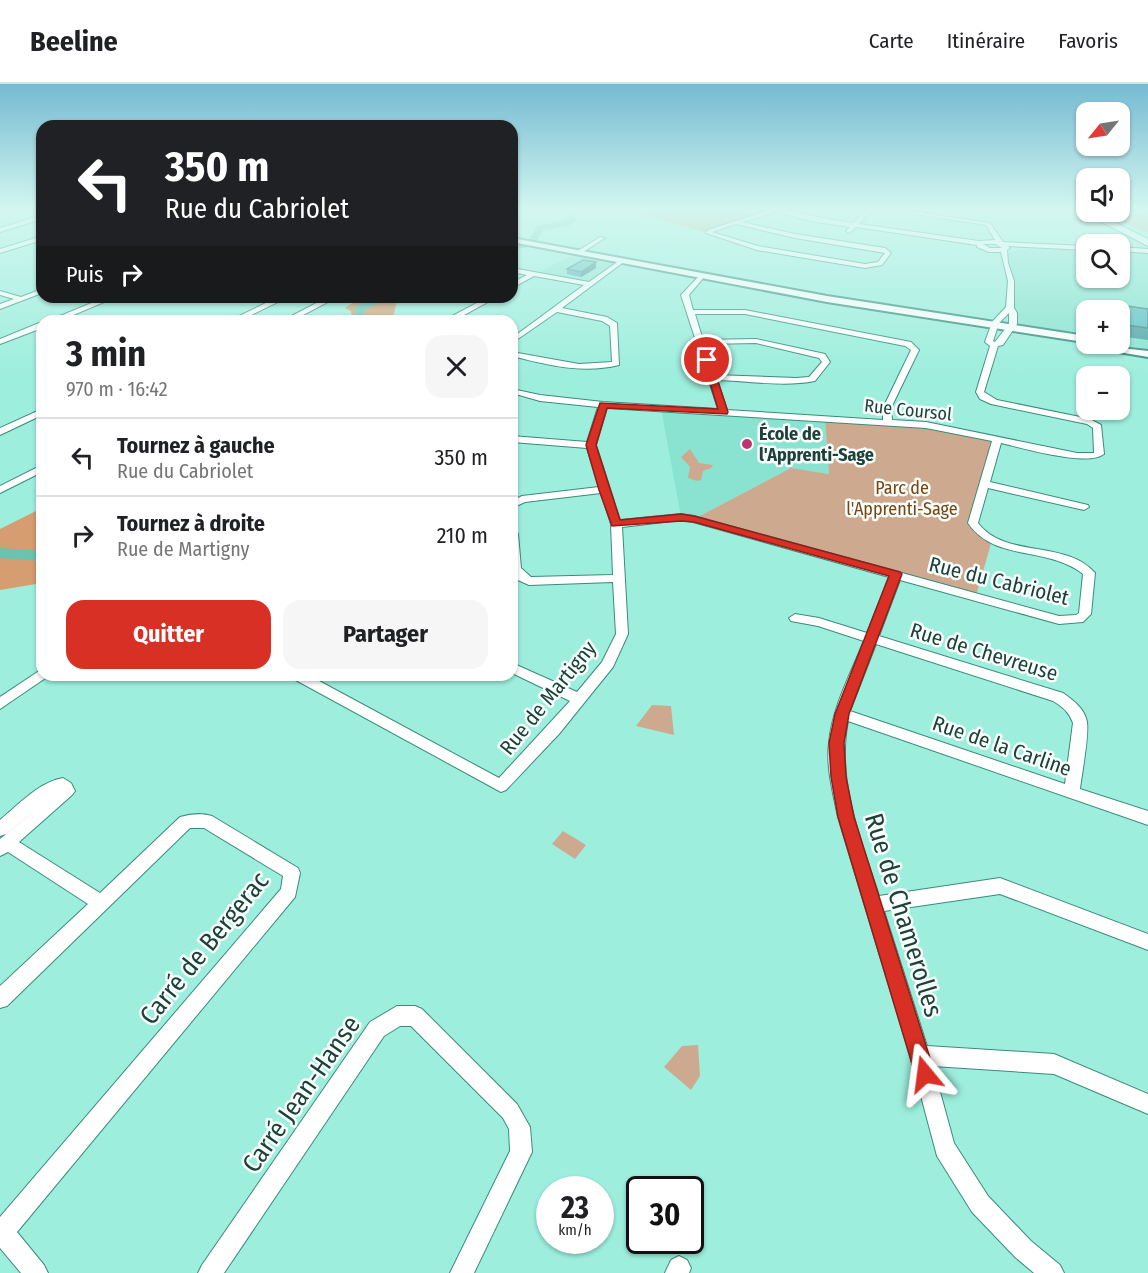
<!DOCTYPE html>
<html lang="fr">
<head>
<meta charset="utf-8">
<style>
  :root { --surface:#fff; --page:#f6f6f6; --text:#202124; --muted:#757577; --line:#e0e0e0; --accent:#d93025 }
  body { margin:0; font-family:"Fira Sans Condensed",sans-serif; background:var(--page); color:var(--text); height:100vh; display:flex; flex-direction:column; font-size:22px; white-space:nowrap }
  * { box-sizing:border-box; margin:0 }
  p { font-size:20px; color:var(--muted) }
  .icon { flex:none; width:33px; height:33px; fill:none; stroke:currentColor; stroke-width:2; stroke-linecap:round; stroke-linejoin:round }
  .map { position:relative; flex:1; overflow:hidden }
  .side { position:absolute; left:36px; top:231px; width:482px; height:366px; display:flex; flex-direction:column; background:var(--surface); border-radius:18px; box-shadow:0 2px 4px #0004 }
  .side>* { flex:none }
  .guide { position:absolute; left:36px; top:36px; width:482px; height:183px; border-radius:18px; box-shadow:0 2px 4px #0004; background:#202124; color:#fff; overflow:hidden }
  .needle { width:39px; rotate:240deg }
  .tools { position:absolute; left:1076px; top:18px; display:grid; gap:12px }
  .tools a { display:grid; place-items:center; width:54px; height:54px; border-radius:12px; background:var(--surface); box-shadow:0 2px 4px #0004; font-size:30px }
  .speed { position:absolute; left:536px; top:1092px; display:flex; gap:12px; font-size:30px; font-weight:700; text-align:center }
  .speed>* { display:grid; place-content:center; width:78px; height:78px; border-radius:50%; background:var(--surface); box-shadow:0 2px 4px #0004; line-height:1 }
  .speed small { font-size:15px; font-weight:400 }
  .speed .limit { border:3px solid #111; border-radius:9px; background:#fff; color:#111 }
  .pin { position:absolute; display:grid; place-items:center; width:51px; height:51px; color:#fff; margin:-26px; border:3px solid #fff; border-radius:50%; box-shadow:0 2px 6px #0007 }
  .me { position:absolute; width:66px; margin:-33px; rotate:344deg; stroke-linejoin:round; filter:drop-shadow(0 0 4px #0008) }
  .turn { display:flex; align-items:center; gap:21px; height:126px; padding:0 30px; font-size:27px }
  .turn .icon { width:78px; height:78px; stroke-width:2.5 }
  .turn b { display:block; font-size:42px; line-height:51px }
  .then { display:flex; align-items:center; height:57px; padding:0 30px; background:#0003; gap:12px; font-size:22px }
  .round { display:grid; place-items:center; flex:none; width:63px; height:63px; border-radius:18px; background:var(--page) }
  .headline { display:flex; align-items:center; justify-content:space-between; height:102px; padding:0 30px }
  h1 { font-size:36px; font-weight:700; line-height:45px }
  .action { display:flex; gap:12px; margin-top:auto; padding:12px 30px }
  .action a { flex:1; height:69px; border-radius:18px; background:var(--accent); color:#fff; font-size:24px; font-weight:700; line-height:69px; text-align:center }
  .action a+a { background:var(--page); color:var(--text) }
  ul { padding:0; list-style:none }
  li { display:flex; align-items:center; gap:18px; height:78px; padding:0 30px; border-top:2px solid var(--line) }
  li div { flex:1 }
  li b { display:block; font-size:22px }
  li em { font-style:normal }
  header { display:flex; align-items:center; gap:36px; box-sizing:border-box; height:84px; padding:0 30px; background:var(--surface); border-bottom:2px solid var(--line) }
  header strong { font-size:28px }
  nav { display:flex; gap:33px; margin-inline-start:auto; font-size:21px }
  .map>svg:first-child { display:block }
  .built { fill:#89e3d0 }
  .green { fill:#cdaa8f }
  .forest { fill:#d59d70 }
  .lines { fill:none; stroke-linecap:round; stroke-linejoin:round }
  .river { fill:#6ac2b1; fill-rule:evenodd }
  .minor-casing { stroke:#3a8b7c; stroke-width:2 }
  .major-casing { stroke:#3a8b7c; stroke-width:4 }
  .highway-casing { stroke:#3a8b7c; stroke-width:2 }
  .minor { fill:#fff; fill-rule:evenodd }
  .major { fill:#fff; fill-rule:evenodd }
  .highway { fill:#fff; fill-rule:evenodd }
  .wall { fill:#52a3a7 }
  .shaded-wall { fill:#428588 }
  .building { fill:#5fbec2; stroke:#428588; stroke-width:1.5 }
  .route { fill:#d93025; stroke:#8d1f18; stroke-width:1.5 }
  .poi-dot { fill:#bf356f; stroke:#f7fefc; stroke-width:2 }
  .labels { text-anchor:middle; stroke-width:5; stroke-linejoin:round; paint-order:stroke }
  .far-street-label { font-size:18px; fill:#1e4039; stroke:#f7fefc }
  .far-poi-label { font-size:18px; font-weight:bold; fill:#1e4039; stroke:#f7fefc; text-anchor:start }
  .far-park-label { font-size:18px; fill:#794410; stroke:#f7fefc }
  .street-label { font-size:21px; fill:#1e4039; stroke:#f7fefc }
  .near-street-label { font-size:26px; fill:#1e4039; stroke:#f7fefc }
</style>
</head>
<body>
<header>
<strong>Beeline</strong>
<nav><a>Carte</a><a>Itinéraire</a><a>Favoris</a></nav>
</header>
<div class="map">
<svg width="1148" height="1189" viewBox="0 0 1148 1189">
  <rect width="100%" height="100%" fill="#9deedd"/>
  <g class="built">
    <path d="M 1025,165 L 1086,166 L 1086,194 L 1119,194 L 1119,167 L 1148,167 L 1148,265 L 1113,260 L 1119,260 L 1119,226 L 1086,226 L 1086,255 L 1010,244 L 1012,208 L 1004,169 Z"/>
    <path d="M 575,169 L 622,177 L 589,200 L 537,190 Z"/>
    <path d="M 661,324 L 825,335 L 829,390 L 791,384 L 694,435 L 681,433 Z"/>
  </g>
  <g class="green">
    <path d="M 632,126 L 763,126 L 766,127 L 704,148 L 630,128 Z"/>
    <path d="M 1103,128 L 1148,131 L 1148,148 L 1144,148 Z"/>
    <path d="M 825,335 L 926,341 L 997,356 L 973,439 L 992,456 L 976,512 L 694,435 L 791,384 L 829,390 Z"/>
    <path d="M 690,365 L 699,379 L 713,381 L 711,384 L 703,387 L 701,396 L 697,397 L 688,394 L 690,383 L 681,373 Z"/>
    <path d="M 652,621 L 671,622 L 674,651 L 636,642 Z"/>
    <path d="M 563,747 L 586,761 L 575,775 L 552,760 Z"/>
    <path d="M 698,961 L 700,992 L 691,1006 L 664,983 L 682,962 Z"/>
  </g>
  <g class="forest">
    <path d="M 368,213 L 398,213 L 392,237 L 352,237 L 351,227 L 345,224 L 358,215 Z"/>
    <path d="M 42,424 L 42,499 L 0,506 L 0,445 Z"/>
  </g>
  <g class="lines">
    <g class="river">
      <path d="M 560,126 L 568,126 L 577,136 L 569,142 L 543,146 L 534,162 L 512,166 L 512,160 C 530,159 529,159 536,142 L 568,135 Z"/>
      <path d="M 378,213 L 392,213 L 365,226 L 363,237 L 353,237 L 356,222 Z"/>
      <path d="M 0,464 L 42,467 L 42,477 L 0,474 Z"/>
    </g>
    <g class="minor-casing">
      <g id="minor">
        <path d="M 769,126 C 795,126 826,136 853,139 L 866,126 L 872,126 L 859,140 L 979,157 L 995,156 L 986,141 L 888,126 L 903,126 L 990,139 L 1003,158 L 1086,162 L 1086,166 L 1008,162 L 1010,164 L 1007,166 L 1008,179 L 1014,197 L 1014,224 L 1017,229 L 1017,240 L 1003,261 L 998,262 L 984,308 L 997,316 L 1090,335 L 1101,341 L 1104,370 C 1088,383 1023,364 1001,359 L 990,398 L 1088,421 L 1089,423 L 1084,426 L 988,404 L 978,439 C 1005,475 1066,455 1095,489 L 1091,530 L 1083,538 L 1059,540 L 900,496 L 879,552 L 1063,609 C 1073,616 1085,625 1087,638 C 1089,653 1082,688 1080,705 L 1148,727 L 1148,741 L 848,637 C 836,697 861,756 879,812 L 1000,794 L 1148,850 L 1148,866 L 1000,810 L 884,827 L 927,962 L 1054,970 L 1148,1010 L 1148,1030 L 1054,990 L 933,982 L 954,1059 L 988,1112 L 1031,1157 L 1060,1181 L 1064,1189 L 1034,1189 L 1015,1173 L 972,1128 L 937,1072 L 910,971 L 838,733 C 833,709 826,683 829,659 C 832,624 851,589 864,557 L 818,542 L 791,537 L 789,534 L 795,530 L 819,534 L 867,549 L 889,493 L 693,438 L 681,436 L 622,443 L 628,550 L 613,583 L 559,650 L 506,706 L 501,708 L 292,594 L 290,591 L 308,591 L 499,694 L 570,617 L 512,589 L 512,579 L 577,608 L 602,578 L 616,550 L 613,498 L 529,501 L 518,496 L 512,488 L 512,447 L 518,450 L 521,484 L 531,493 L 613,491 L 611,440 L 601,409 L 525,418 L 512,424 L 512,417 L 522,412 L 599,403 L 587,364 L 512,358 L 512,352 L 587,358 L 598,323 L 540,317 L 512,309 L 512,305 L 540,311 L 603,318 L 718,325 L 681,211 L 699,192 L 704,193 L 689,211 L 693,226 L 745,226 L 911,258 L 919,266 L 891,324 L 892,336 L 926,338 L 1077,369 L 1094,369 L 1093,344 L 1087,340 L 991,320 L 980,315 L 976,308 L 990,262 L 985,258 L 992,238 L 1006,223 L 1008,197 L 1001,168 L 989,168 L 977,163 L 977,161 L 856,143 L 849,149 L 846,147 L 850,143 L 816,138 L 776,128 L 742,138 L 795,150 L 885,164 L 891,169 L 882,181 L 865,184 L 757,166 L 706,149 L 708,146 ZM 736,140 L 795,154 L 885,169 L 878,178 L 865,180 L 758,162 L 712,148 ZM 983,160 L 995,160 L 1002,164 L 990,164 ZM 1009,229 L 1009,240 L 995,258 L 993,257 L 999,239 ZM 695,230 L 745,230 L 905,262 L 911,266 L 883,324 L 883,336 L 727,326 L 717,296 C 749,297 784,303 815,297 L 830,278 L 825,270 L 756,255 L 703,256 ZM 756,259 L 819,274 L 822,278 L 809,293 L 796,294 L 715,291 L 705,260 ZM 607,324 L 926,344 L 992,357 L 968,439 C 994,478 1048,462 1083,490 L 1079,529 L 1076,531 L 1059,532 L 694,432 L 681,430 L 620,436 L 596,361 ZM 876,560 L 1053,617 C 1063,623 1069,628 1073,639 L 1065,700 L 850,627 Z"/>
        <path d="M 42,131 L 42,135 L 0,148 L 0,144 Z"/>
        <path d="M 42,152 L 42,156 L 0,169 L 0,165 Z"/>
        <path d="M 600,153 L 605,154 L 580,170 L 576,170 L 576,168 Z"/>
        <path d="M 1119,163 L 1148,165 L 1148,169 L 1119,167 Z"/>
        <path d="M 620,176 L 625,177 L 562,224 L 607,233 L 617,239 L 619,281 C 583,290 547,281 512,272 L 512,268 L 579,280 L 612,278 L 610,242 L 602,237 L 557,228 L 512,259 L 512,254 L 584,201 L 534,192 L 512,204 L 512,199 L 527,191 L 512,188 L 512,184 L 589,198 Z"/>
        <path d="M 42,178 L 42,186 L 37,182 Z"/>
        <path d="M 42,205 L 42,209 L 0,225 L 0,220 L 14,215 L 0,211 L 0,207 L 21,213 Z"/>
        <path d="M 106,213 L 116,213 L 59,237 L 48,237 Z"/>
        <path d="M 278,213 L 288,213 L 239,237 L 229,237 Z"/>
        <path d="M 328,213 L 337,213 L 292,237 L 282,237 Z"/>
        <path d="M 488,213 L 497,213 L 453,237 L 443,237 Z"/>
        <path d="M 39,239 L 42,239 L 42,244 L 0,260 L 0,255 Z"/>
        <path d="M 42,325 L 42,331 L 0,351 L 0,344 Z"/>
        <path d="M 42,381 L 42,388 L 0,409 L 0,402 Z"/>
        <path d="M 42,585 L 42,591 L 48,591 L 47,593 L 0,625 L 0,613 Z"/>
        <path d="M 63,694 L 71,699 L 75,707 L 72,711 L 19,758 L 100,809 L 180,733 C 190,730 202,729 212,732 L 298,784 L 300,789 L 295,813 L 17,1148 L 44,1181 L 48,1189 L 21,1189 L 0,1164 L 0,1133 L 281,805 L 283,792 L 204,744 L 190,744 L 7,922 L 0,924 L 0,902 L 88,820 L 8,768 L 0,772 L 0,755 L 54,711 L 6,750 L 0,752 L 0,736 C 18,721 39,698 63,694 Z"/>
        <path d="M 397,922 L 415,922 L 422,925 L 517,1020 L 530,1043 L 532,1068 L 474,1189 L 450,1189 L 510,1067 L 509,1045 L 503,1034 L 411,942 L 400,942 L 384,952 L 224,1189 L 198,1189 L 202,1181 L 370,938 Z"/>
        <path d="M 679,1172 L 687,1176 L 691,1184 L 689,1189 L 665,1189 L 671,1176 Z"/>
      </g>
    </g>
    <g class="major-casing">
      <path id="major" d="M 512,154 L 827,212 L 1086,252 L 1086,260 L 1148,267 L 1148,273 L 1083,262 L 1081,260 L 1084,258 L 827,218 L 512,158 Z"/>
    </g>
    <g class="highway-casing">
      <path id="highway" d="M 1086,126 L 1094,128 L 1148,155 L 1148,162 L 1086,130 Z"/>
    </g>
    <use href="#minor" class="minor"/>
    <use href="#major" class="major"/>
    <use href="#highway" class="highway"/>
  </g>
  <g class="wall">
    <path d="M 596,178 L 596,184 L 581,193 L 567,190 L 567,185 Z"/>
    <path d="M 1092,217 L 1148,225 L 1148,256 L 1119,252 L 1119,226 L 1088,226 Z"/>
  </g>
  <path class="shaded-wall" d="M 596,178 L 596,184 L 581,193 L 581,188 Z"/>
  <g class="building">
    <path d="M 583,176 L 596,178 L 581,188 L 567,185 Z"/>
    <path d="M 1092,217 L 1148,225 L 1148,244 L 1119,240 L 1119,226 L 1091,226 Z"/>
  </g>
  <linearGradient id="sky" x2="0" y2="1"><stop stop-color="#75bad2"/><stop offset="0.43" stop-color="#d3f7f0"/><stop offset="1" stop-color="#d3f7f0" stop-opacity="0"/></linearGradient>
  <rect width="1148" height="292" fill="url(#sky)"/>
  <path class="route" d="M 707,273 L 711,276 L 728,328 L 727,330 L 607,324 L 596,361 L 620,436 L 681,430 L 694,432 L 900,488 L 902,490 L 849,630 L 844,659 L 846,693 L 854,733 L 935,990 L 932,997 L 925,1000 L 918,997 L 915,990 L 838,733 L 831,693 L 829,659 L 835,630 L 889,492 L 694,438 L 681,437 L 612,442 L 599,406 L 586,361 L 600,319 L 718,325 L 703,276 Z"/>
  <circle class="poi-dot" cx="747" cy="360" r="6"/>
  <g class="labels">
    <g class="far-street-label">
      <text transform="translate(908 326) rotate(6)" y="6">Rue Coursol</text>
    </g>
    <g class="far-poi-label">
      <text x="759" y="356">École de<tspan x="759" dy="21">l'Apprenti-Sage</tspan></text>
    </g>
    <g class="far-park-label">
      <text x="902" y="410">Parc de<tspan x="902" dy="21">l'Apprenti-Sage</tspan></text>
    </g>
    <g class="street-label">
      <text transform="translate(999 497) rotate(14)" y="7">Rue du Cabriolet</text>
      <text transform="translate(984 568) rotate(17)" y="7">Rue de Chevreuse</text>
      <text transform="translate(548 614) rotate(-51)" y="7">Rue de Martigny</text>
      <text transform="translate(1002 662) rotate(19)" y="7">Rue de la Carline</text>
    </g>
    <g class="near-street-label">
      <text transform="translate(904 831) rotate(73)" y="9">Rue de Chamerolles</text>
      <text transform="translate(204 864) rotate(-51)" y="9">Carré de Bergerac</text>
      <text transform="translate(301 1010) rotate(-55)" y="9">Carré Jean-Hanse</text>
    </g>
  </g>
</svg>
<div class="tools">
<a><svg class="needle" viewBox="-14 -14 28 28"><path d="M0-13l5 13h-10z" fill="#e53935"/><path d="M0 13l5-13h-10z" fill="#757577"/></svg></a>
<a><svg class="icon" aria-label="sound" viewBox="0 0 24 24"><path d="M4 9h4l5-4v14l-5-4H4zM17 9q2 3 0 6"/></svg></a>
<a><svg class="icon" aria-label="search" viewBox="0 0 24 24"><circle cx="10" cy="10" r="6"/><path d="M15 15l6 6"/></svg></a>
<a>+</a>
<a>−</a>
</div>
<div class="speed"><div>23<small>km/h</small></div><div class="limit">30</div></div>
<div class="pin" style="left:707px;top:276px;background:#d93025"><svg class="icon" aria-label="arrive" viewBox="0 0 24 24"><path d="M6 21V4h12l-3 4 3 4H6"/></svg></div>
<svg class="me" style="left:925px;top:990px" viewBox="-20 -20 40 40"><path d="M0-17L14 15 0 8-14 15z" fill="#d93025" stroke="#fff" stroke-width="4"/></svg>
<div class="guide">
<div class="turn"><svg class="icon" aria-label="left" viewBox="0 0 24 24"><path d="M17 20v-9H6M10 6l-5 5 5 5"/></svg><div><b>350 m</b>Rue du Cabriolet</div></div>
<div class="then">Puis<svg class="icon" aria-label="right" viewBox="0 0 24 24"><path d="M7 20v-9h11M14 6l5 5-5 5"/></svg></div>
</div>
<section class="side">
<div class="headline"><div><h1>3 min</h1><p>970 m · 16:42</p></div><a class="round"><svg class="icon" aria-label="close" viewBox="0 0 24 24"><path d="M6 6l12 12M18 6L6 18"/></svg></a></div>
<ul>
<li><svg class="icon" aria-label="left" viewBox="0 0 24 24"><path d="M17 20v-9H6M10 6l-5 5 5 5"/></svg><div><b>Tournez à gauche</b><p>Rue du Cabriolet</p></div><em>350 m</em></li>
<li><svg class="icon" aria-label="right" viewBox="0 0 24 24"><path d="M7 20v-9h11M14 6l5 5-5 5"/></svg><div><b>Tournez à droite</b><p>Rue de Martigny</p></div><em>210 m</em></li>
</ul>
<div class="action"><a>Quitter</a><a>Partager</a></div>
</section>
</div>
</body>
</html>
